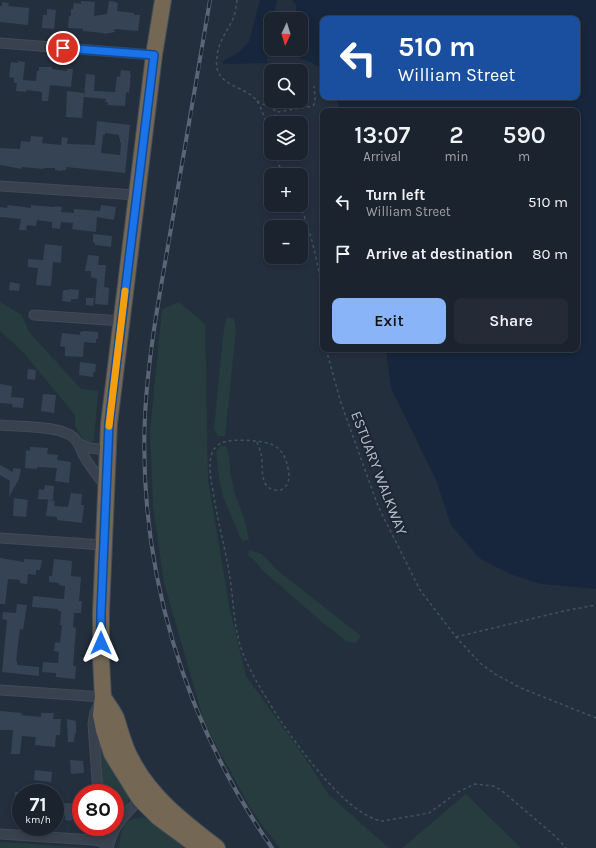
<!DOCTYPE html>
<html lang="en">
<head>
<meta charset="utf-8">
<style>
  :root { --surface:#1b232e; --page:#242b36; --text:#f1f3f6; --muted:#a0a4aa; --line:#39404a; --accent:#8ab4f8 }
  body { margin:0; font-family:Karla,sans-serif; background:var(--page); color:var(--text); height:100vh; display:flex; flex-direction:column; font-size:15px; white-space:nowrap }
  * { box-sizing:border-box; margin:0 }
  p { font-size:13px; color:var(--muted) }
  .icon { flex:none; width:22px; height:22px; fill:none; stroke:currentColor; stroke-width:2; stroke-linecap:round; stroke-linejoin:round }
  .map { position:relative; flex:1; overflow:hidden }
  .side { position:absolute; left:320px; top:108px; width:260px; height:244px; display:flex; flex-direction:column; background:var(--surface); border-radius:8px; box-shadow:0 2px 6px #0003,0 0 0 1px var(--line) }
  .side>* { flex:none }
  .top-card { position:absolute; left:320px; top:16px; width:260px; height:84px; border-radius:8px; box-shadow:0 2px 6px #0003,0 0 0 1px var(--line); background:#1a4fa0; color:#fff; overflow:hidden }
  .needle { width:26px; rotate:184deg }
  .tools { position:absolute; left:264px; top:12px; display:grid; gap:8px }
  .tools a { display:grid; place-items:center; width:44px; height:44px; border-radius:8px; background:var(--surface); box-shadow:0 2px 6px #0003,0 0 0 1px var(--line); font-size:20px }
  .speed { position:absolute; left:12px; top:784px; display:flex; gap:8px; font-size:20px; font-weight:700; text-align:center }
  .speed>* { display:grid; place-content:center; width:52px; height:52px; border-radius:50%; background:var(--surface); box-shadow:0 2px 6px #0003,0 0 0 1px var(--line); line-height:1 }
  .speed small { font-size:10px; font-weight:400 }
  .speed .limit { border:6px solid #d22; background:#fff; color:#111 }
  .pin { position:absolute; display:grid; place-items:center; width:34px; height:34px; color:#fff; margin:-17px; border:2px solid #fff; border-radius:50%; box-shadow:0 1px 4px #0007 }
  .me { position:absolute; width:44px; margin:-22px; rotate:0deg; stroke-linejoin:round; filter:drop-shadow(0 0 3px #0008) }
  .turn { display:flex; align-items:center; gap:14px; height:84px; padding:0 12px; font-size:18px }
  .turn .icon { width:52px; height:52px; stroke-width:2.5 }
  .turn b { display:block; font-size:28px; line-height:34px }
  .eta { display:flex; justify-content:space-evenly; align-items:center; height:68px; text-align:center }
  .eta b { font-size:24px; font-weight:600; line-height:28px }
  .button { display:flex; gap:8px; margin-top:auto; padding:8px 12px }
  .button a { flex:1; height:46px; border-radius:8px; background:var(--accent); color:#111; font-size:16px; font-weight:600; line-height:46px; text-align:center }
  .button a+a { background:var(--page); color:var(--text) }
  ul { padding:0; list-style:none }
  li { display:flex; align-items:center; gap:12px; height:52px; padding:0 12px }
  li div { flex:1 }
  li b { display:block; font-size:15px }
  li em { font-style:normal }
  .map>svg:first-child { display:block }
  .green { fill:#263c3f }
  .water { fill:#17263c }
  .building { fill:#364354; fill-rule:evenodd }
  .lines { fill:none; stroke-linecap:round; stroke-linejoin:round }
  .street-casing { stroke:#414a57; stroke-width:11 }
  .highway-casing { stroke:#434c59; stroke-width:18 }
  .path { stroke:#3f5557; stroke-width:1.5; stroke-dasharray:3 3; stroke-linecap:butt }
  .street { stroke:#38414e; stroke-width:9 }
  .highway { stroke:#746855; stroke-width:16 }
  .rail-casing { stroke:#5a6575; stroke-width:4 }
  .rail { stroke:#1d2633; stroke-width:2.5; stroke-dasharray:8; stroke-linecap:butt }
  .route-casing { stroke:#114b97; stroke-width:10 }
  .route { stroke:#1a73e8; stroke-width:7 }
  .slow { stroke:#f59e0b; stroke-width:7 }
  .labels { text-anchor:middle; stroke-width:4; stroke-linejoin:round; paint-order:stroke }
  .street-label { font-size:15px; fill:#b4bcc9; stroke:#1d2633 }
</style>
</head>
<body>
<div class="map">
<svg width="596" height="848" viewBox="0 0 596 848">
  <rect width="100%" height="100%" fill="#242f3e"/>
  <g class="green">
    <path d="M 0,302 L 22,315 L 29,332 L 81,389 L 98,391 L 94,441 L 88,443 L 84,441 L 75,426 L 75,415 L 23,352 L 0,331 Z"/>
    <path d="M 179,302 L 205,324 L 208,480 L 230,610 L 246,676 L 305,758 L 329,795 L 389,848 L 280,848 L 264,828 L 250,807 L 205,725 L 164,583 L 153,506 L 150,431 L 162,309 Z"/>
    <path d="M 227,317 L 234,319 L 236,331 L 225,436 L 218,436 L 214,429 L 224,328 Z"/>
    <path d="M 221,446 L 226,446 L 229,456 L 230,472 L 235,494 L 244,518 L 249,540 L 242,541 L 223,497 L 219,477 L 216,451 Z"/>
    <path d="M 249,550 L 262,554 L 277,570 L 361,636 L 356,643 L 346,641 L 322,622 L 262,570 L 253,559 L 248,556 Z"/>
    <path d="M 99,745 L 101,745 C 110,763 115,781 129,796 L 128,805 L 115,818 L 115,793 L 103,793 Z"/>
    <path d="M 466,794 L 521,848 L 402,848 Z"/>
    <path d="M 144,817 L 187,848 L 119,848 C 121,827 122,819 144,817 Z"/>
    <path d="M 0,842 L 91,848 L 0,848 Z"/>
  </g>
  <g class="water">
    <path d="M 260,0 L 277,0 L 273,19 L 271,19 L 271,27 L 267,43 L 267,63 L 223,64 L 223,61 L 238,53 L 249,42 Z"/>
    <path d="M 292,0 L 596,0 L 596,589 L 541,584 L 510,574 L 479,558 L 451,525 L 436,480 L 391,388 L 386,349 L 577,349 L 577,111 L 340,111 L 336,97 L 577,97 L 577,19 L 323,19 L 323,68 L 295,56 L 296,49 L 301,49 L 301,19 L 296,19 L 296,5 Z"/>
  </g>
  <g class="building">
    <path d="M 81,1 L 95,2 L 94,16 L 107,14 L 109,1 L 116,2 L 116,3 L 118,3 L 117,11 L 134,13 L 134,15 L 140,15 L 138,31 L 114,29 L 115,32 L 104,34 L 103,33 L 83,31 L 83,29 L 68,28 L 69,16 L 71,16 L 71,9 L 73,9 L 74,3 L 81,4 Z"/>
    <path d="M 2,2 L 9,3 L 8,6 L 29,8 L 28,25 L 0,22 L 0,6 L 2,6 Z"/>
    <path d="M 47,9 L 56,10 L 54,29 L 42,28 L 43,15 L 47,15 Z"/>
    <path d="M 18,61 L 25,62 L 23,80 L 36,81 L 37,71 L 39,71 L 39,67 L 52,67 L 52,69 L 67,71 L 67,69 L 73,69 L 71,87 L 50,85 L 48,101 L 42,101 L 42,92 L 26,90 L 26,92 L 16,91 L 17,83 L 14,83 L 14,78 L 9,77 L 11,62 L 18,63 Z"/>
    <path d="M 121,70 L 130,71 L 130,74 L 131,74 L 129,93 L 126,92 L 125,106 L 107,105 L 108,102 L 105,102 L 106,99 L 84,97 L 86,74 L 95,75 L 94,91 L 115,92 L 117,76 L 120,77 Z"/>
    <path d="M 67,91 L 84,93 L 82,118 L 66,117 Z"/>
    <path d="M 97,121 L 130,125 L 125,173 L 66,167 L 66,170 L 62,170 L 62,171 L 55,170 L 55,168 L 44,168 L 43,169 L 22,167 L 22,169 L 0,165 L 0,148 L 20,149 L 21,141 L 30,142 L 31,136 L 43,137 L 42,143 L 61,145 L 62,137 L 68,138 L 67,144 L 95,145 ZM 105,133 L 119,135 L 119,138 L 120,138 L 120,142 L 121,143 L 120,155 L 101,153 L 103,135 L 105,135 Z"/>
    <path d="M 8,205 L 31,208 L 31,205 L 54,207 L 54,206 L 62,207 L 61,212 L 74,213 L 74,209 L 100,211 L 101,205 L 116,207 L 114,220 L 97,217 L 96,232 L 72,229 L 73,223 L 61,222 L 60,229 L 52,228 L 52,222 L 37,220 L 36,226 L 27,225 L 26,230 L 19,230 L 21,219 L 0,217 L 0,207 L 7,208 Z"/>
    <path d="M 93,234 L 112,236 L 111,247 L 95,245 L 95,243 L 93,242 Z"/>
    <path d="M 45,244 L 62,246 L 61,263 L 53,262 L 51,286 L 36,285 L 38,268 L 28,267 L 28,259 L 43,260 Z"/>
    <path d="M 88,255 L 99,256 L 98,265 L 106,265 L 104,287 L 109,288 L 108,305 L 95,304 L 97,279 L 91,277 L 91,271 L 85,271 Z"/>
    <path d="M 10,282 L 20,284 L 19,291 L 9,290 Z"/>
    <path d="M 69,289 L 79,290 L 78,299 L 71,299 L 71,302 L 62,301 L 63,290 L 69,290 Z"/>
    <path d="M 86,298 L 94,298 L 93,306 L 86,305 Z"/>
    <path d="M 85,331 L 98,332 L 98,339 L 96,339 L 96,343 L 84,342 L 83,357 L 65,356 L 65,347 L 60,346 L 62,333 L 80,335 L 80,332 Z"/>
    <path d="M 80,362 L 96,364 L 95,373 L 93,372 L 93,377 L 79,375 Z"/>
    <path d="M 28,369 L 36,370 L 35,380 L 27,379 Z"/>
    <path d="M 0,384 L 12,386 L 11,397 L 24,398 L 23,408 L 12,407 L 13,404 L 0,403 Z"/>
    <path d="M 43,394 L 56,395 L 54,413 L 41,411 Z"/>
    <path d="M 30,447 L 48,448 L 47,454 L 58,455 L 57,460 L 71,462 L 69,483 L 55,481 L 57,468 L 37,467 L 37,469 L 25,468 L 26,450 L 30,451 Z"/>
    <path d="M 0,465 L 13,472 L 13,468 L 21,469 L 19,479 L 9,497 L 10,481 L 0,475 Z"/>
    <path d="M 45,485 L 54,486 L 53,500 L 38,499 L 39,489 L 44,490 Z"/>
    <path d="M 71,493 L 82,494 L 81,505 L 84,505 L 82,523 L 57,520 L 57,517 L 46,516 L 48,500 L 55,501 L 54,506 L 68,507 Z"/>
    <path d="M 14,498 L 28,500 L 26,517 L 13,516 Z"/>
    <path d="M 0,558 L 24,562 L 24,559 L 42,560 L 40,570 L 36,570 L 36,575 L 28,574 L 27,584 L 20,583 L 20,580 L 8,579 L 5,604 L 0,604 Z"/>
    <path d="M 54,559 L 72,561 L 71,576 L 81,577 L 79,601 L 82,601 L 81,613 L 74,613 L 73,627 L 76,628 L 73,666 L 76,666 L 75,679 L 56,677 L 56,673 L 42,672 L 43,662 L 58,663 L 59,652 L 54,651 L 55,642 L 60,643 L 62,625 L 60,625 L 61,611 L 58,611 L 58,609 L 32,607 L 33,596 L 64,599 L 65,586 L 59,585 L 59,583 L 49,582 L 49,576 L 52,576 Z"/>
    <path d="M 17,604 L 27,605 L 23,630 L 20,629 L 16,661 L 17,661 L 17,665 L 39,667 L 39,676 L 2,672 L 7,620 L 2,619 L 3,612 L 16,613 Z"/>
    <path d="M 0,711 L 22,713 L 21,715 L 41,717 L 41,713 L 54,713 L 53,719 L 61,719 L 60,735 L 56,735 L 55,747 L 35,745 L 36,737 L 22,736 L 20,754 L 11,754 L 13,730 L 0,730 Z"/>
    <path d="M 67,719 L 76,721 L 76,734 L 75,733 L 74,742 L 68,742 Z"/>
    <path d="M 70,760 L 83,761 L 84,773 L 71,774 Z"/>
    <path d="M 35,770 L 52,772 L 51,782 L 34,780 Z"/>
    <path d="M 15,792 L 21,792 L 21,814 L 15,813 Z"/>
    <path d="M 63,803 L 81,804 L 81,813 L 79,813 L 79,819 L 72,819 L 71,821 L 65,820 L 65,815 L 62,815 Z"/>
  </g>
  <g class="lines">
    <g class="street-casing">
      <g id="street">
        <path d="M 0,43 L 154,55"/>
        <path d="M 0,186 L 137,195"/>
        <path d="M 34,315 L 122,321"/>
        <path d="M 0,425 C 19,427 63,425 75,439 C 81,445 81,452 85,458 C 91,468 99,477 105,486"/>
        <path d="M 79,444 L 90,448 L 108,450"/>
        <path d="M 0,538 L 104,545"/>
        <path d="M 0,690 L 103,697 L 95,712 L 93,724 L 98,793"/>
        <path d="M 101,827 L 108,847"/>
        <path d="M 0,834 L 94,840 L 102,842 L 108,847"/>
        <path d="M 108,848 C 113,825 125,815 140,799 L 141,796"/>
      </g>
    </g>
    <g class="highway-casing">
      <g id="highway">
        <path d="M 163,0 L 154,55 L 109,424 L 101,612 L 101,659 L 103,697 L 101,715 L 104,730 L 112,754 L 140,799 L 158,817 L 200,848"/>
        <path d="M 103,697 C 107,704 113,711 116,718 C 121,733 124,748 132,761 C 151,798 185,823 217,848"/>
      </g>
    </g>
    <g class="path">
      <path d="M 237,0 C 236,7 235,15 232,21 C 226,33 218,43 217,57 C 212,87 244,84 257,101 C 263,110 267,128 271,138"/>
      <path d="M 257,101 L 278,112"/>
      <path d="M 266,126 L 278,112 L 313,106 C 317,101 314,92 314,86"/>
      <path d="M 276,153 L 282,175"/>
      <path d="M 300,205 C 312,235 320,270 323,302"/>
      <path d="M 326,349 L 341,403 L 378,506 L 420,590 L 456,637 L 480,663 L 495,674 L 521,688 L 596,718"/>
      <path d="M 257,442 C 258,445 260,449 261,453 C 264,465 258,486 274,490 C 279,491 282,490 285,487 C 288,484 289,480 289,475 C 288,465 285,452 275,446 C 266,440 231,438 221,443 C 219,444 216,447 214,449 C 206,463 212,483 214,497 C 218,523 225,547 229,572 C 234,600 233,630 244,656 C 260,696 339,817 383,821 L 429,813 L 458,792 L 475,784 L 493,786 L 501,790 L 555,836 L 566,848"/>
      <path d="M 456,637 L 564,611 L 596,605"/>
    </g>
    <use href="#street" class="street"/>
    <use href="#highway" class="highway"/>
    <g class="rail-casing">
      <path id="rail" d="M 210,0 C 197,80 183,160 169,240 C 159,298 148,356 145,415 C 138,569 184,721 272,848"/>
    </g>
    <use href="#rail" class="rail"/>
  </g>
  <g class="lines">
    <g class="route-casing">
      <path id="route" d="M 63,48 L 154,55 L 109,424 L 101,612 L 101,643"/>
    </g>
    <use href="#route" class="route"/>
    <path class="slow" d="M 109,426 L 125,291"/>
  </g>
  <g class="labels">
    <g class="street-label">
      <text transform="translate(379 473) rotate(69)" y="5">ESTUARY WALKWAY</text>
    </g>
  </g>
</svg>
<div class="tools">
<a><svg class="needle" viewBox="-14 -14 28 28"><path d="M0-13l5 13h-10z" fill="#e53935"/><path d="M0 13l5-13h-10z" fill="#a0a4aa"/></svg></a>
<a><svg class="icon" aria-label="search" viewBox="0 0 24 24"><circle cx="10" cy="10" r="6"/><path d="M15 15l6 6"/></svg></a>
<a><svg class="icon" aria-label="layers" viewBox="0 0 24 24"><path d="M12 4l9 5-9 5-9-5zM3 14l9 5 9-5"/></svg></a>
<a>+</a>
<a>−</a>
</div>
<div class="speed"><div>71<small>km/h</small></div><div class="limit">80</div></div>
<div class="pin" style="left:63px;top:48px;background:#d93025"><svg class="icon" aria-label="arrive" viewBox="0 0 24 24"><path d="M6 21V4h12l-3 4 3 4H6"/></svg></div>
<svg class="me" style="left:101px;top:643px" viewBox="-20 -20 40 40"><path d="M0-17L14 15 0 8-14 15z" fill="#1a73e8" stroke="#fff" stroke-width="4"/></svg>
<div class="top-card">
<div class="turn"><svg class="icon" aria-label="left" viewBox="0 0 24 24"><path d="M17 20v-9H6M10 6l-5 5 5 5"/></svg><div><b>510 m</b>William Street</div></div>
</div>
<section class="side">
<div class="eta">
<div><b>13:07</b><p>Arrival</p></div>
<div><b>2</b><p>min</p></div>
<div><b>590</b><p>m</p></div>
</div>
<ul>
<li><svg class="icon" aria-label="left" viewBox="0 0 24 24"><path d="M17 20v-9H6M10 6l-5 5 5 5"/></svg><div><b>Turn left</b><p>William Street</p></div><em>510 m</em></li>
<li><svg class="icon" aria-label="arrive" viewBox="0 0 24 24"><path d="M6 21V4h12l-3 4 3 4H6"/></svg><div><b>Arrive at destination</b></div><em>80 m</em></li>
</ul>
<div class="button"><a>Exit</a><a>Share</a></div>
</section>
</div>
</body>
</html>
